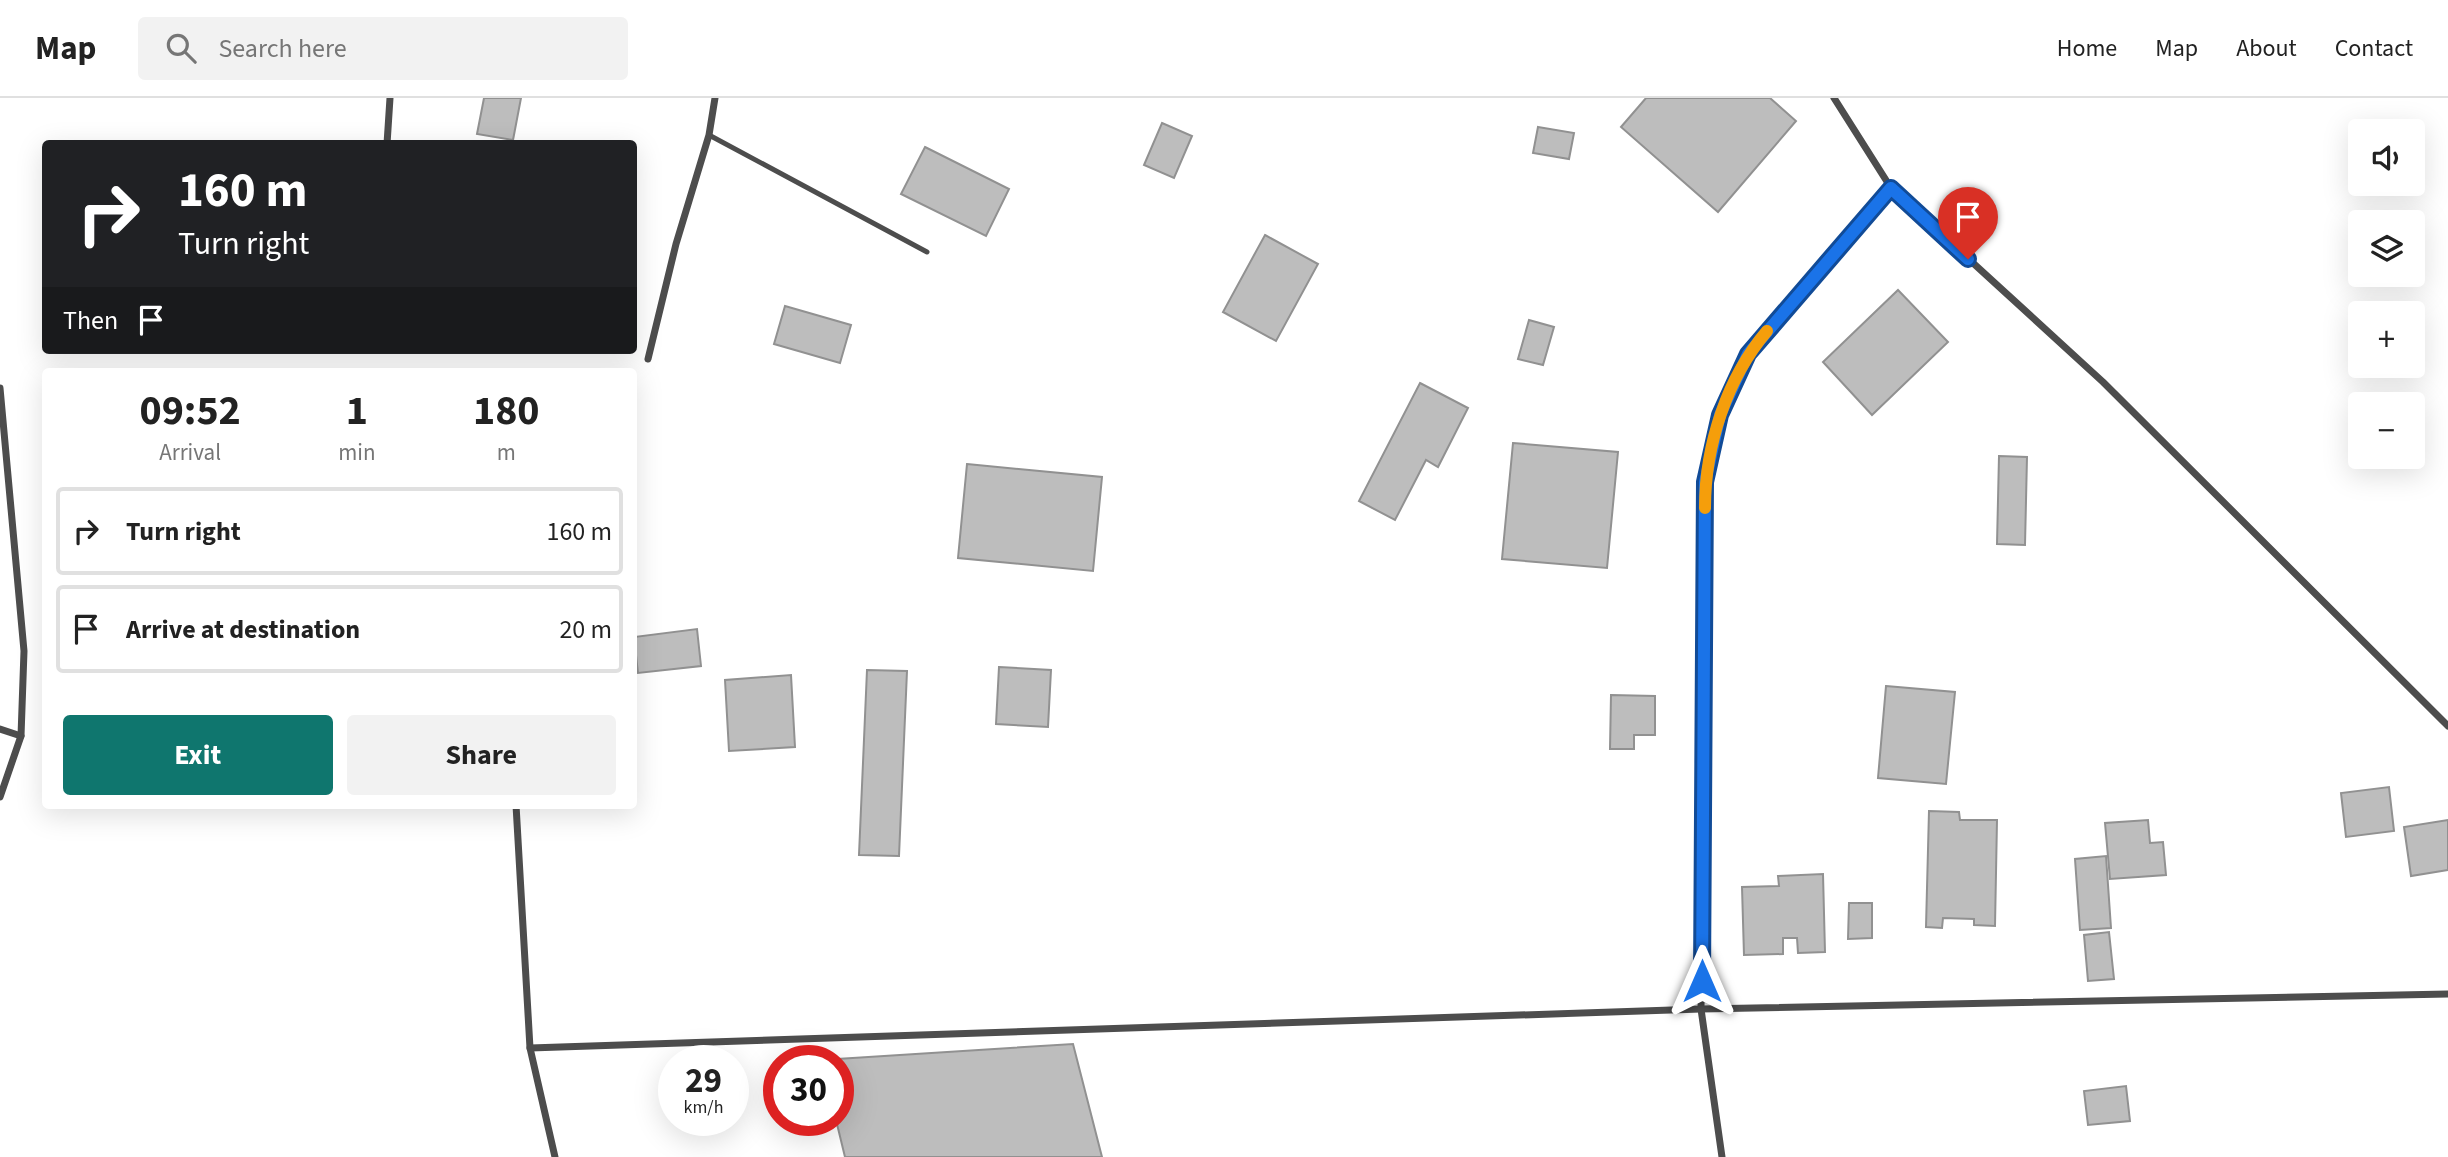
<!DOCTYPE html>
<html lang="en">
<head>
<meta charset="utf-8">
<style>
  :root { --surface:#fff; --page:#f2f2f2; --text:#222; --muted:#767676; --line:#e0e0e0; --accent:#0f766e }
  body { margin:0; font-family:"Source Sans 3",sans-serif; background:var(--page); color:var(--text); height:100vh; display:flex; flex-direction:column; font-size:26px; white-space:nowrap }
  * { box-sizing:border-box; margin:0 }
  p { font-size:23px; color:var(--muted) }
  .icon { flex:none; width:38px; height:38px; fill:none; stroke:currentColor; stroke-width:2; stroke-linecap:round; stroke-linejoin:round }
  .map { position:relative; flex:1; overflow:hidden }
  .details { position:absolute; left:42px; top:270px; width:595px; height:441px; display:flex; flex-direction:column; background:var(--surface); border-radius:7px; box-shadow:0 7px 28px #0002 }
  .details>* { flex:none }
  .top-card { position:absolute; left:42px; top:42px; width:595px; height:214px; border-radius:7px; box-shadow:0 7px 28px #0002; background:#202124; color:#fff; overflow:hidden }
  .fabs { position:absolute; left:2348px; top:21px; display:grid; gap:14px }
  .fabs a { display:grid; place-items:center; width:77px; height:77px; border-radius:7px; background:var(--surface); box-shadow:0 7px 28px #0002; font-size:35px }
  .speed { position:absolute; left:658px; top:947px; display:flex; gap:14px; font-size:35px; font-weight:700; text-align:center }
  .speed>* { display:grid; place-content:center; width:91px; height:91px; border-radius:50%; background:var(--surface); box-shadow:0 7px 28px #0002; line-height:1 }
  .speed small { font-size:18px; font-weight:400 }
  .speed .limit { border:10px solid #d22; background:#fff; color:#111 }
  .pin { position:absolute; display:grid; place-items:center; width:60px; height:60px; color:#fff; margin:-72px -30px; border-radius:50% 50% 50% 0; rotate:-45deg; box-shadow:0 0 7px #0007 }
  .pin .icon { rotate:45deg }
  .me { position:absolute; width:77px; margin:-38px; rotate:0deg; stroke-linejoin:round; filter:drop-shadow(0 0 5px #0008) }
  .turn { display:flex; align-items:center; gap:24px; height:147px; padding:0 21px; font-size:32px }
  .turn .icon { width:91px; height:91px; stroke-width:2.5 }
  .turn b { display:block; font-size:49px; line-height:60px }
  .then { display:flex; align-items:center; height:66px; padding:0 21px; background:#0003; gap:14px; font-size:26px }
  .eta { display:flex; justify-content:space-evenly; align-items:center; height:119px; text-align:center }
  .eta b { font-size:42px; font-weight:700; line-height:49px }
  .button { display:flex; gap:14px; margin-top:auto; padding:14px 21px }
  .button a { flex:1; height:80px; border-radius:7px; background:var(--accent); color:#fff; font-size:28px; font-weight:700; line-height:80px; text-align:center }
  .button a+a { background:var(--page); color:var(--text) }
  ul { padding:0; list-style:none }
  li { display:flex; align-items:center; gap:21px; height:88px; margin:0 14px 10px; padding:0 7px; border:4px solid var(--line); border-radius:7px }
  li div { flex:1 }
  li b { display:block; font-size:26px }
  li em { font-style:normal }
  header { display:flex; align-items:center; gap:42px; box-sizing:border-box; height:98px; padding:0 35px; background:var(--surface); border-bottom:2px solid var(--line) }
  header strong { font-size:33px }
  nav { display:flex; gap:38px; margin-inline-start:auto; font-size:24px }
  .search { width:490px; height:63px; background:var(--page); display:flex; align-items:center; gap:18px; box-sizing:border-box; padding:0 24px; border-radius:7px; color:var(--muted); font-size:26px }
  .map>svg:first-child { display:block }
  .building { fill:#bdbdbd; stroke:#919191; stroke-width:2 }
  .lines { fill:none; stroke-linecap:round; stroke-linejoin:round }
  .service { stroke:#4d4d4d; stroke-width:5 }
  .minor { stroke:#4d4d4d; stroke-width:7 }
  .route-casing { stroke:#114b97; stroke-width:18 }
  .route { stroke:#1a73e8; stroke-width:12 }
  .slow { stroke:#f59e0b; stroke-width:12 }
</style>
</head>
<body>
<header>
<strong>Map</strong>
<div class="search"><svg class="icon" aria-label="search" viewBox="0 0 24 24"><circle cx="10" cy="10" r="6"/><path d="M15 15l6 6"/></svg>Search here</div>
<nav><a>Home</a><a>Map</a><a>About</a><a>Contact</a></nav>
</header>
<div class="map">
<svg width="2448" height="1059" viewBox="0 0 2448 1059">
  <rect width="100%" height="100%" fill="#fff"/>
  <g class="building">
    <path d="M 484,0 L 521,0 L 513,42 L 477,36 Z"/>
    <path d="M 1646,0 L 1770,0 L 1796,23 L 1718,114 L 1621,29 Z"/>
    <path d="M 1162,25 L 1192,38 L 1174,80 L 1144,67 Z"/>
    <path d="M 1538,29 L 1574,35 L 1569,61 L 1533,55 Z"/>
    <path d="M 925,49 L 1009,91 L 986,138 L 901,96 Z"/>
    <path d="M 1265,137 L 1318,166 L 1276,243 L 1223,214 Z"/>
    <path d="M 1898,192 L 1948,244 L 1872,317 L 1823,264 Z"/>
    <path d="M 785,208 L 851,227 L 840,265 L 774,246 Z"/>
    <path d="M 1529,222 L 1554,229 L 1543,267 L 1518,261 Z"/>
    <path d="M 1420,285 L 1468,310 L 1438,369 L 1426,362 L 1395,422 L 1359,403 Z"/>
    <path d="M 1513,345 L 1618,354 L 1607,470 L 1502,461 Z"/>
    <path d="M 1999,358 L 2027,359 L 2025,447 L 1997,446 Z"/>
    <path d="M 967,366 L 1102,379 L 1093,473 L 958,460 Z"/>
    <path d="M 697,531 L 701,568 L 638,575 L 634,539 Z"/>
    <path d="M 999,569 L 1051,572 L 1048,629 L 996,626 Z"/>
    <path d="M 867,572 L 907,573 L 899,758 L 859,757 Z"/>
    <path d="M 791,577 L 795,649 L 729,653 L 725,582 Z"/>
    <path d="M 1886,588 L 1955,594 L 1946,686 L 1878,680 Z"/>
    <path d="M 1611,597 L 1655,598 L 1655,637 L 1634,637 L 1634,651 L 1610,651 Z"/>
    <path d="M 2389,689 L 2394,733 L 2346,739 L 2341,695 Z"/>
    <path d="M 1929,713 L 1959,714 L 1960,722 L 1997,722 L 1995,828 L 1974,827 L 1974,821 L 1943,820 L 1942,830 L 1926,829 Z"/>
    <path d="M 2148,722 L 2150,745 L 2163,744 L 2166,777 L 2110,781 L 2105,725 Z"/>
    <path d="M 2448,722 L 2448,772 L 2411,778 L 2404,729 Z"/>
    <path d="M 2106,758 L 2111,830 L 2080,832 L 2075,761 Z"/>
    <path d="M 1823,776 L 1825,854 L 1798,855 L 1797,840 L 1783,840 L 1783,856 L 1744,857 L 1742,789 L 1779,788 L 1778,778 Z"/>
    <path d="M 1849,805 L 1872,805 L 1872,840 L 1848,841 Z"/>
    <path d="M 2109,834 L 2114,881 L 2088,883 L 2084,837 Z"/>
    <path d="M 1073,946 L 1102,1059 L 845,1059 L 836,1022 L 838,962 L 821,962 Z"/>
    <path d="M 2126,988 L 2130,1023 L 2088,1027 L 2084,993 Z"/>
  </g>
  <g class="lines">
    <path class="service" d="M 709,37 L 927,154"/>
    <g class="minor">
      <path d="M 1834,0 L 1891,90 L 2103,284 L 2448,628"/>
      <path d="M 387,46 L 390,0"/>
      <path d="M 648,261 L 676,146 L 709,37 L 715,0"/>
      <path d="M 0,290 L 24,553 L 21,638 L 0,699"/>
      <path d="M 0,631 L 21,638"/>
      <path d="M 516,707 L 530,950 L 555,1059"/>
      <path d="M 530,950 L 1701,911 L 2448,896"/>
      <path d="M 1722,1059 L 1701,911 L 1705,384 L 1720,318 L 1748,255 L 1891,90"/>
    </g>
  </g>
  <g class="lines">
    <g class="route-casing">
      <path id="route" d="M 1702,883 L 1705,384 L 1720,317 L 1748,256 L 1891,90 L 1968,161"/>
    </g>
    <use href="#route" class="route"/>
    <path class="slow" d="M 1705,410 C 1705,347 1727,280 1767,233"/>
  </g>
</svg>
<div class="fabs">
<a><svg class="icon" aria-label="sound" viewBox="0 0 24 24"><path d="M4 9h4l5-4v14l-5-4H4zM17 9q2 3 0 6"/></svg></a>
<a><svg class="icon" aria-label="layers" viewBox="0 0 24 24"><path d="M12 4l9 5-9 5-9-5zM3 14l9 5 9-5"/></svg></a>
<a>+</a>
<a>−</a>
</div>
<div class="speed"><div>29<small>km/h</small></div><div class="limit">30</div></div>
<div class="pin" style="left:1968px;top:161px;background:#d93025"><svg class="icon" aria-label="arrive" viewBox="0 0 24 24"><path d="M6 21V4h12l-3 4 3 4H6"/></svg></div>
<svg class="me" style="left:1702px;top:883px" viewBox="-20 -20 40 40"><path d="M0-17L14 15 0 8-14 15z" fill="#1a73e8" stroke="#fff" stroke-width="4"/></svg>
<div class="top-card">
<div class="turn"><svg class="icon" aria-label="right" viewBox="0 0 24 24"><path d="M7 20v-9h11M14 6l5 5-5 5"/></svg><div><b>160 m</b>Turn right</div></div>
<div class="then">Then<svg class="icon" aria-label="arrive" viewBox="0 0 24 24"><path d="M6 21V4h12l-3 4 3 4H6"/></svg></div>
</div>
<section class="details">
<div class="eta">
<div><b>09:52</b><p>Arrival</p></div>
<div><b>1</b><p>min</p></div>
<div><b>180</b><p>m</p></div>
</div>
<ul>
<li><svg class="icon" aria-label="right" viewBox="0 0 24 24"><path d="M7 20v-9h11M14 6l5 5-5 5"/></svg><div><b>Turn right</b></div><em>160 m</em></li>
<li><svg class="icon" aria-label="arrive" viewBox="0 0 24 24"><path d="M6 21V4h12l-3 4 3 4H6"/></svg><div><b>Arrive at destination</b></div><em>20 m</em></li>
</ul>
<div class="button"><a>Exit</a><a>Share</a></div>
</section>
</div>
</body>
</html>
